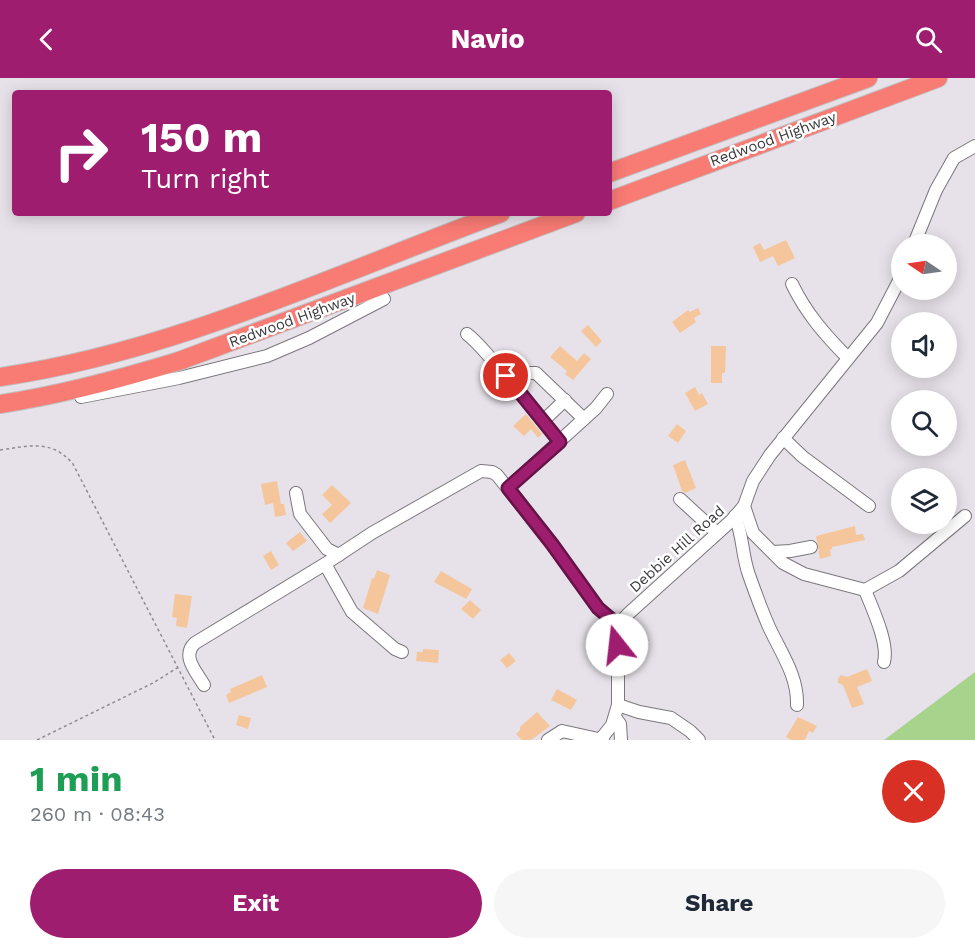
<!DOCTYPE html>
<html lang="en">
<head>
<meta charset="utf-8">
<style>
  :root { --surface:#fff; --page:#f6f6f7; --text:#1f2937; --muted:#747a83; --accent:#9e1d6f }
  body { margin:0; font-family:"Work Sans",sans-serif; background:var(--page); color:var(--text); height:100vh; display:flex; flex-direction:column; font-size:22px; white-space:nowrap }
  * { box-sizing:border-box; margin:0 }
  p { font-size:20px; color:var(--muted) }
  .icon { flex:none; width:33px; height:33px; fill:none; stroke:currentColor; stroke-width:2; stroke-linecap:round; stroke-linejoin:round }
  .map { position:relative; height:662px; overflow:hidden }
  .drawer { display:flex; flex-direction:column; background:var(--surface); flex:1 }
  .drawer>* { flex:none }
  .guide { position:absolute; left:12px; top:12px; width:600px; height:126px; border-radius:6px; box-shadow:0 3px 15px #0003; background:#9e1d6f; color:#fff; overflow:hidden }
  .needle { width:39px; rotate:283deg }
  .fabs { position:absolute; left:891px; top:156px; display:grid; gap:12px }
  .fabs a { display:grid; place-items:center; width:66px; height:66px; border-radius:50%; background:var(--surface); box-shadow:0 3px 15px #0003; font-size:30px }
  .pin { position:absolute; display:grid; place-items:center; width:51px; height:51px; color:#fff; margin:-26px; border:3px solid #fff; border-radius:50%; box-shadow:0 2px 6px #0007 }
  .me { position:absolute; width:66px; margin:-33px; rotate:344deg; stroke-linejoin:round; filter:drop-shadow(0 0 4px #0008) }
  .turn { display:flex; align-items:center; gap:21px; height:126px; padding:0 30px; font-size:27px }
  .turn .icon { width:78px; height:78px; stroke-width:2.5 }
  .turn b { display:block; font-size:42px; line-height:51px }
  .round { display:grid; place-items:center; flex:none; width:63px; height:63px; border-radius:32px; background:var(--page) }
  .summary { display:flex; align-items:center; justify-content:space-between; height:102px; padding:0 30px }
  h1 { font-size:36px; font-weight:700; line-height:45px; color:#1e9e55 }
  .action { display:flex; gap:12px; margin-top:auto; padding:12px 30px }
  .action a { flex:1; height:69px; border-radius:36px; background:var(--accent); color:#fff; font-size:24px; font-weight:700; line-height:69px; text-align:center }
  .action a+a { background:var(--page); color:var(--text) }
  header { display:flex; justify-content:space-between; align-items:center; height:78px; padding:0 30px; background:var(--accent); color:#fff; font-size:27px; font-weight:700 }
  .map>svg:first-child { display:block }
  .green { fill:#a7d38d }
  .building { fill:#f5c69c }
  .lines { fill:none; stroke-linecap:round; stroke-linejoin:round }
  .minor-casing { stroke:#7b777d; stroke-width:14 }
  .highway-casing { stroke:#c0c0c1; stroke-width:20 }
  .path { stroke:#8e8c90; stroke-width:1.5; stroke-dasharray:3 3; stroke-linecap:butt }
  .minor { stroke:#fff; stroke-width:12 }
  .highway { stroke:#f87b74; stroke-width:18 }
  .route-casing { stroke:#671348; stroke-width:15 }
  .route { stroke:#9e1d6f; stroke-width:10 }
  .labels { text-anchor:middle; stroke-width:5; stroke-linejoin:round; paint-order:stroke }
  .street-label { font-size:15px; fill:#3b3a3c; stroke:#fff }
</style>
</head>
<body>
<header><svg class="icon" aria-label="back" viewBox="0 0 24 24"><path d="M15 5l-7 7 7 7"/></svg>Navio<svg class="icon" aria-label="search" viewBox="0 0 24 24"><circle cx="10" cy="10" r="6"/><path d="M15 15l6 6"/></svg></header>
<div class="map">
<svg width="975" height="662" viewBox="0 0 975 662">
  <rect width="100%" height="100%" fill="#e7e2e9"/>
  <path class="green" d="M 975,594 L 975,662 L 884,662 Z"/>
  <g class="building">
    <path d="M 786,162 L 795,180 L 778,188 L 773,178 L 760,184 L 753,169 L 760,165 L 764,172 Z"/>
    <path d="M 698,230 L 701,236 L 694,240 L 696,244 L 680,255 L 672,244 L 688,232 L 690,234 Z"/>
    <path d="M 588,247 L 602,263 L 596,269 L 581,253 Z"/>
    <path d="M 560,268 L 577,283 L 584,275 L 591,281 L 573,302 L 565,296 L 567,293 L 550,279 Z"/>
    <path d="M 711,268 L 726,268 L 725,295 L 722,295 L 722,305 L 711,305 Z"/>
    <path d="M 695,309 L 699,317 L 702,315 L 708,326 L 695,333 L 685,315 Z"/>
    <path d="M 526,336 L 542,356 L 538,360 L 531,351 L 524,358 L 513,348 Z"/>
    <path d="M 677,346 L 686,353 L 678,365 L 668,358 Z"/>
    <path d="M 685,382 L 696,410 L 685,415 L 682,413 L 673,387 Z"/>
    <path d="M 277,403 L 281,426 L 284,426 L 286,437 L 275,439 L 273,425 L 265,427 L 261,406 Z"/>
    <path d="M 332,407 L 351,425 L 330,445 L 322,436 L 332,427 L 322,417 Z"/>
    <path d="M 855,448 L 856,457 L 863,456 L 865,462 L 832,469 L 832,471 L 830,472 L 831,478 L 820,481 L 816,458 Z"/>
    <path d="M 300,454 L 307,463 L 293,473 L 286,465 Z"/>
    <path d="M 271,473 L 279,487 L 271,492 L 263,478 Z"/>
    <path d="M 377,492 L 390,497 L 378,536 L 363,530 L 372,500 L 374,501 Z"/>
    <path d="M 441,493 L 472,511 L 466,521 L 434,504 Z"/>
    <path d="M 175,516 L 192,518 L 187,550 L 176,548 L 177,540 L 172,539 Z"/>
    <path d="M 470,522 L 481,532 L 473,541 L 461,531 Z"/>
    <path d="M 423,571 L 439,572 L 438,585 L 416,583 L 417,574 L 423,574 Z"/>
    <path d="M 509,575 L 516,583 L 507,590 L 500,582 Z"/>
    <path d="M 867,591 L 872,603 L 857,609 L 864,626 L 852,630 L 843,607 L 838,605 L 838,600 L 841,597 L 847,599 Z"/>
    <path d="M 262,597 L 267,609 L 229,625 L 226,617 L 231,614 L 230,611 Z"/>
    <path d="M 557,611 L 577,622 L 571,632 L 551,622 Z"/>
    <path d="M 537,634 L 550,648 L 531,662 L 522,662 L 516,656 L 520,652 L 520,649 Z"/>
    <path d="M 239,637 L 251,640 L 248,651 L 236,647 Z"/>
    <path d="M 798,639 L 817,648 L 813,655 L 809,653 L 805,662 L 791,662 L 786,659 Z"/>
  </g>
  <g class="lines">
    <g class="minor-casing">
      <g id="minor">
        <path d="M 914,166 L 936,112 L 954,80 L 975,68"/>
        <path d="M 792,206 C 806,235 825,257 848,280"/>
        <path d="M 467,256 C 485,270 497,292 516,304"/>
        <path d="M 81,319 L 179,300 L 267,278 L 309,260 L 384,221"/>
        <path d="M 543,343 L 565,322"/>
        <path d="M 783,360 L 803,379 L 869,428"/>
        <path d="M 559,364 L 517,311 L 516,304 L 527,295 L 536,295 L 584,341"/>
        <path d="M 508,410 L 596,330 L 607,316"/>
        <path d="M 296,415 L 300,436 L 327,471 L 339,477"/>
        <path d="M 680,421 L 717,455"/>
        <path d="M 744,428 L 753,455 L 783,485 L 804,496 L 865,512 C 872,530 889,565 884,584"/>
        <path d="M 735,438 C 743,457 742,478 749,497 C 755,514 762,533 769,549 C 781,575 798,598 797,627"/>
        <path d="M 773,474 L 790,473 L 811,469"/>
        <path d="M 325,486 L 352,534 L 395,571 L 402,574"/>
        <path d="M 865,512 L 899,493 L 965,438"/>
        <path d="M 204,607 C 196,593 181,578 195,565 L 325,486 L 372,455 L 481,393 L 492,394 L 497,397 L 552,466 L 598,530 L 618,547"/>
        <path d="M 618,627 L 639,634 L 671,640 L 690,653 L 699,662"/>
        <path d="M 615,639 L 620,646 L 621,662"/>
        <path d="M 548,662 L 562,653 L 603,662"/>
        <path d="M 600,662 L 612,647 L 618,627 L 618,547 L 628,536 L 732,442 L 744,428 L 753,403 L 770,377 L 877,245 L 902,197"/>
      </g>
    </g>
    <g class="highway-casing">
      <g id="highway">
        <path d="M 609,95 L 868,0"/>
        <path d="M 609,123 L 938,0"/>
        <path d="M 0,299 C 174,274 338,195 501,135"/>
        <path d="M 0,326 C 61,317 120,301 179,283 L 576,135"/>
      </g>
    </g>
    <g class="path">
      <path d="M 0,372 C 29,368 52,361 73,386 L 215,662"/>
      <path d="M 37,662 L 153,605 L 177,590"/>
    </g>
    <use href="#minor" class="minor"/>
    <use href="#highway" class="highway"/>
  </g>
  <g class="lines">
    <g class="route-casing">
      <path id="route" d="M 506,298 L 516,304 L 517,311 L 560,364 L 508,410 L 552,466 L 598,530 L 618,547 L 617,567"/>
    </g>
    <use href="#route" class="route"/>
  </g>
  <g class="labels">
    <g class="street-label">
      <text transform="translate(773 61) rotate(-20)" y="5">Redwood Highway</text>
      <text transform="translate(292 242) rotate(-20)" y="5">Redwood Highway</text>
      <text transform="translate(677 471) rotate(-42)" y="5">Debbie Hill Road</text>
    </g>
  </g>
</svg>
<div class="fabs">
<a><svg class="needle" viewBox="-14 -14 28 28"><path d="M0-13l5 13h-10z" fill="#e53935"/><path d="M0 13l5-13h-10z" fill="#747a83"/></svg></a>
<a><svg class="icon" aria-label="sound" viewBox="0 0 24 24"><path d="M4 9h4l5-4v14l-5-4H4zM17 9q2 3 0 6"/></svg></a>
<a><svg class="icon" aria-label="search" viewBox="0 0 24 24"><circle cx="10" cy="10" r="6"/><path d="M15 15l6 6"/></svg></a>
<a><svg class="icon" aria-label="layers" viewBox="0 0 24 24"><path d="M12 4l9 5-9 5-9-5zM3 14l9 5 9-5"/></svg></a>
</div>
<div class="pin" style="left:506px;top:298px;background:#d93025"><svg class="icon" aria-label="arrive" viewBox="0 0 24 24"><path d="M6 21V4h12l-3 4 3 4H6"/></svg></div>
<svg class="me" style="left:617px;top:567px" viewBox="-20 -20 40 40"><circle r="19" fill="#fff"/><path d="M0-13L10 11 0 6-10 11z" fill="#9e1d6f"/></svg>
<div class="guide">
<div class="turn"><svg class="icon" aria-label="right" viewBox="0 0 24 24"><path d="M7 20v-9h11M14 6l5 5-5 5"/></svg><div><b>150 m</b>Turn right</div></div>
</div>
</div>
<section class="drawer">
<div class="summary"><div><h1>1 min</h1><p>260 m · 08:43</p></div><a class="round" style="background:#d93025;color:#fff"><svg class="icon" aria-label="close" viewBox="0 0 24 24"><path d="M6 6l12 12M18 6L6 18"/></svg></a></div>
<div class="action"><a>Exit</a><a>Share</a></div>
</section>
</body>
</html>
